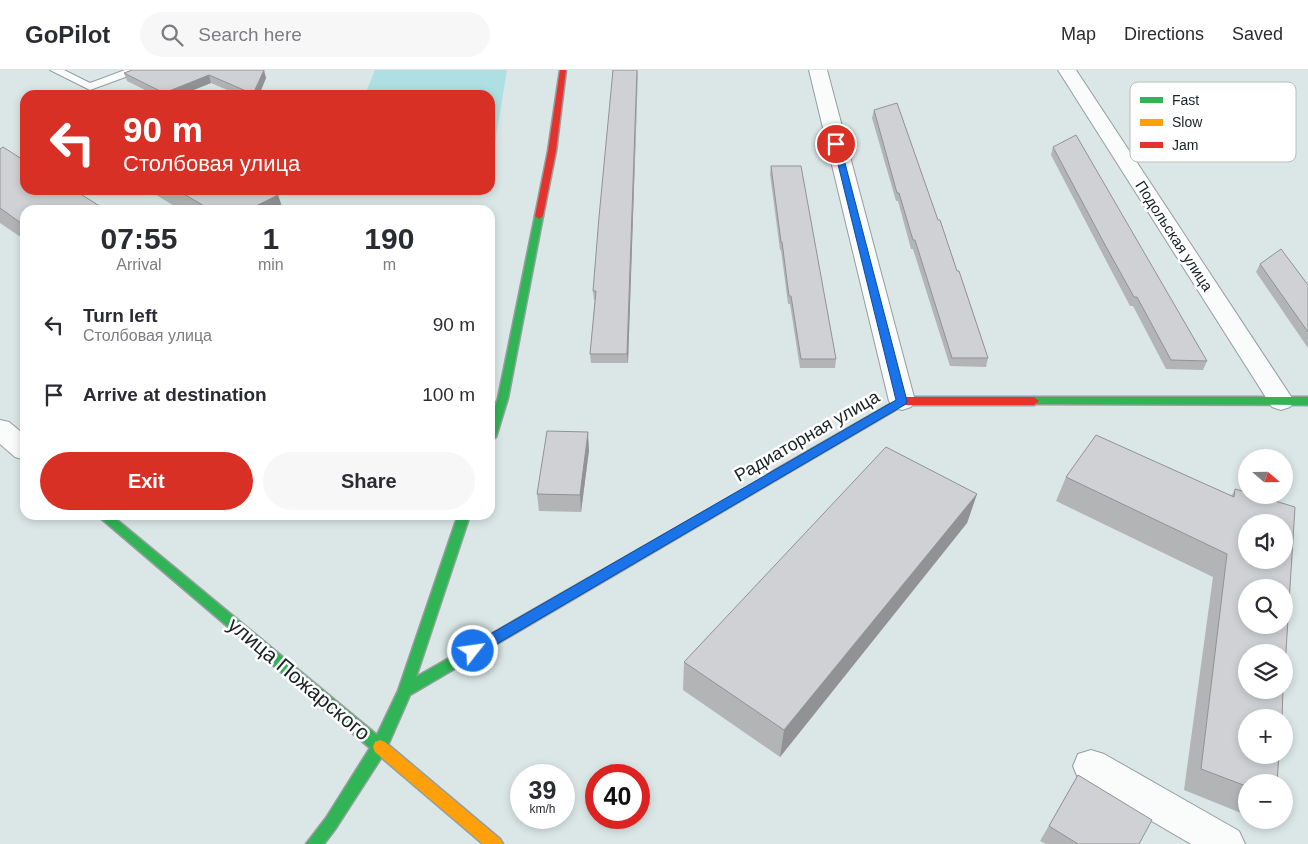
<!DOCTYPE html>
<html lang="en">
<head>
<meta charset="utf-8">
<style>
  :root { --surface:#fff; --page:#f7f7f7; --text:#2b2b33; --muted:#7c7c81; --line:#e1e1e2; --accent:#d93025 }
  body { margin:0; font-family:Helvetica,sans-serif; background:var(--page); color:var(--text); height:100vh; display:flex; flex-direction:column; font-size:19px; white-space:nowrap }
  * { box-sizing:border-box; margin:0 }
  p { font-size:16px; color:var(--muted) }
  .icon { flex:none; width:28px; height:28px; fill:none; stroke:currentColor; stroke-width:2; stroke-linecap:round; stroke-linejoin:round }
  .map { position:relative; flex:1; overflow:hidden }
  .panel { position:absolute; left:20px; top:135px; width:475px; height:315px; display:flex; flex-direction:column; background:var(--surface); border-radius:15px; box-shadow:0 2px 8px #0003 }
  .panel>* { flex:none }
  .top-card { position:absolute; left:20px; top:20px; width:475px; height:105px; border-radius:15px; box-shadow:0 2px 8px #0003; background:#d93025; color:#fff; overflow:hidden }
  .needle { width:32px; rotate:110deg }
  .buttons { position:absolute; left:1238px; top:379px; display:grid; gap:10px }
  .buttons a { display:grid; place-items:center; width:55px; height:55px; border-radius:50%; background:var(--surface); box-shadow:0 2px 8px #0003; font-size:25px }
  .speed { position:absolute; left:510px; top:694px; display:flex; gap:10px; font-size:25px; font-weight:700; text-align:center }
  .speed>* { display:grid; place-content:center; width:65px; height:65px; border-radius:50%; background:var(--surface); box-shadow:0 2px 8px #0003; line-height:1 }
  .speed small { font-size:12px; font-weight:400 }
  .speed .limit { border:8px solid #d22; background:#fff; color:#111 }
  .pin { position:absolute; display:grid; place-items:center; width:42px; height:42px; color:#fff; margin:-21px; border:2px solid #fff; border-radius:50%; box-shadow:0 1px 5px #0007 }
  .me { position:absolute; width:55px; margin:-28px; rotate:60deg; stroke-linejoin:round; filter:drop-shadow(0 0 4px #0008) }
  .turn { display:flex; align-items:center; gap:18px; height:105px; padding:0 20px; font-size:22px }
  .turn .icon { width:65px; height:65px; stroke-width:2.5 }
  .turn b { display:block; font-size:35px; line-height:42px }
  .eta { display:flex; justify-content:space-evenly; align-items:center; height:85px; text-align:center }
  .eta b { font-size:30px; font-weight:700; line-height:35px }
  .primary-button { display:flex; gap:10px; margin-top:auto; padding:10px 20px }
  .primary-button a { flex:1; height:58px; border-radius:30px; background:var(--accent); color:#fff; font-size:20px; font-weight:700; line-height:58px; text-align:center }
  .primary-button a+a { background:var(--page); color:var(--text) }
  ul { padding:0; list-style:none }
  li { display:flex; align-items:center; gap:15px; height:70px; padding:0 20px }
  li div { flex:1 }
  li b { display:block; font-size:19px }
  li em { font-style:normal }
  header { display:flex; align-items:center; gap:30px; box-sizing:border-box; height:70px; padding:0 25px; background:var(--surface); border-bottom:1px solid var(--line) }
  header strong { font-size:24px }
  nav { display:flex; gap:28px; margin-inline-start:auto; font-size:18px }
  .search { width:350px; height:45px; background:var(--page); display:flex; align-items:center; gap:12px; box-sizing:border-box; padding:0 18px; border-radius:28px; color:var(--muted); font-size:19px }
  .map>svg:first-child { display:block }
  .green { fill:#aee0e3 }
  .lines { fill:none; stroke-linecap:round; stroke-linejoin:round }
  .lane-casing { stroke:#959e9e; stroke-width:2 }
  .street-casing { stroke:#959e9e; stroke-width:2 }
  .fast-casing { stroke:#959e9e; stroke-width:3 }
  .slow-casing { stroke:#959e9e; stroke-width:3 }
  .jam-casing { stroke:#959e9e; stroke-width:3 }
  .lane { fill:#fafbfb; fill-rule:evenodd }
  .street { fill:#fafbfb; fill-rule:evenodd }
  .fast { fill:#30b455; fill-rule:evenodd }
  .slow { fill:#ff9f0a; fill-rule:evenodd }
  .jam { fill:#e5322d; fill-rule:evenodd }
  .wall { fill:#b2b4b6 }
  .shaded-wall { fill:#919294 }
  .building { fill:#cfd1d4; stroke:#919294; fill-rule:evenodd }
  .route { fill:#1a73e8; stroke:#114b97 }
  .labels { text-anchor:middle; stroke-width:5; stroke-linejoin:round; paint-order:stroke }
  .far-street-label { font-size:15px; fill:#1a2223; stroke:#fff }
  .street-label { font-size:18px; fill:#1a2223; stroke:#fff }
  .near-street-label { font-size:21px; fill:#1a2223; stroke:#fff }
  .key { fill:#fff; stroke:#babdbd; stroke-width:1 }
  .key-label { font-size:14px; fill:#1a2223 }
</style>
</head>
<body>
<header>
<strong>GoPilot</strong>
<div class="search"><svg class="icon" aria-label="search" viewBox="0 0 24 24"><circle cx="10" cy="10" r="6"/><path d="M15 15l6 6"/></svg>Search here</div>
<nav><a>Map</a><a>Directions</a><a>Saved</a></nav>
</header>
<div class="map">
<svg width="1308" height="774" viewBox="0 0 1308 774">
  <rect width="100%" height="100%" fill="#dbe7e7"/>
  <path class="green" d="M 375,0 L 507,0 L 491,97 L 490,25 L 365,25 Z"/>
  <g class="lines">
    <g class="lane-casing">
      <path id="lane" d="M 50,0 L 64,0 L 90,13 L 125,0 L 140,0 L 139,2 L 90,20 Z"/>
    </g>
    <g class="street-casing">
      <g id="street">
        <path d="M 809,0 L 827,0 L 915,331 L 911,337 L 902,340 L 893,337 L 889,331 Z"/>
        <path d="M 1058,0 L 1076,0 L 1290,325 L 1294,331 L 1290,337 L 1281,340 L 1272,337 Z"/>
        <path d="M 0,350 L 9,352 L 25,365 L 25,390 L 15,387 L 0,374 Z"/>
        <path d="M 1091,680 L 1104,684 L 1239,761 L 1245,774 L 1191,774 L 1078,708 L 1073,696 L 1078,684 Z"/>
      </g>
    </g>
    <g class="fast-casing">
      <g id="fast">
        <path d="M 539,143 L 543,146 L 508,328 L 496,367 L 490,371 L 490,351 L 498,328 L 535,146 Z"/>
        <path d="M 1034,327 L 1308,327 L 1308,335 L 1030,334 L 1029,331 Z"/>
        <path d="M 772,403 L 778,407 L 776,410 L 410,625 L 385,682 L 336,758 L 324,774 L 306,774 L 326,748 L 370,678 L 97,445 L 111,445 L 377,665 L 398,621 L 458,445 L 470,445 L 416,607 Z"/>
      </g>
    </g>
    <g class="slow-casing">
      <path id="slow" d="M 380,670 L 385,672 L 500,769 L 503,774 L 483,774 L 375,682 L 373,677 L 375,672 Z"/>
    </g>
    <g class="jam-casing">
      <g id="jam">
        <path d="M 560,0 L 566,0 L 556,81 L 543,146 L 539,149 L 535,146 L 548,81 Z"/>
        <path d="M 902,327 L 1034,327 L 1039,331 L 1034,335 L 904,335 L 776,410 L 768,410 L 766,407 L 768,404 Z"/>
      </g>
    </g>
    <use href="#lane" class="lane"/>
    <use href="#street" class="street"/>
    <use href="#fast" class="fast"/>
    <use href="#slow" class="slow"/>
    <use href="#jam" class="jam"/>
  </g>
  <g class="wall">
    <path d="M 132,0 L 266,8 L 259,25 L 239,25 L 211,13 L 181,25 L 155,25 L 127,11 L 124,3 Z"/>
    <path d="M 638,0 L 628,293 L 591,293 L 590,284 L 595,230 L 594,230 L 593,221 Z"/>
    <path d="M 874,40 L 938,150 L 957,201 L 988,288 L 986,297 L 950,296 L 913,179 L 911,179 L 898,131 L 896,131 L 872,48 Z"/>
    <path d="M 1053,77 L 1207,291 L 1203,300 L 1166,299 L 1133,236 L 1130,236 L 1101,181 L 1051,85 Z"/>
    <path d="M 0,79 L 25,91 L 25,170 L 0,153 Z"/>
    <path d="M 771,96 L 836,289 L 835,298 L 800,298 L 790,234 L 788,234 L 781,180 L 780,180 L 770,104 Z"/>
    <path d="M 148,120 L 269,120 L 278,125 L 283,140 L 181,140 Z"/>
    <path d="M 1260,194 L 1308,215 L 1308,278 L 1256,202 Z"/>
    <path d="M 589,380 L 581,442 L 539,441 L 537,424 Z"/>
    <path d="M 1066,407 L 1232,425 L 1235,419 L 1246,712 L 1246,745 L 1184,720 L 1213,507 L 1056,431 Z"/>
    <path d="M 977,424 L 967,453 L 780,687 L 683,620 L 684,592 Z"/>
    <path d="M 1078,705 L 1139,774 L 1046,774 L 1040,771 Z"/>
  </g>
  <g class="shaded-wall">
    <path d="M 264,0 L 266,8 L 259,25 L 253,25 Z"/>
    <path d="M 638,0 L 628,293 L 627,284 Z"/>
    <path d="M 209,5 L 211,13 L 181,25 L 164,25 L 164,23 Z"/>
    <path d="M 278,125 L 283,140 L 248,140 Z"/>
    <path d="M 588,362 L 589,380 L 581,442 L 580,425 Z"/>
    <path d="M 977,424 L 967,453 L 780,687 L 784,660 Z"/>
  </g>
  <g class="building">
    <path d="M 132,0 L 264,0 L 253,24 L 209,5 L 164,23 L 124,3 Z"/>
    <path d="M 613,0 L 637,0 L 627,284 L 590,284 L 596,221 L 593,221 L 599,147 Z"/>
    <path d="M 897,33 L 938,150 L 940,150 L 957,201 L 959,201 L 988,288 L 952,288 L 915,170 L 913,170 L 899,123 L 897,123 L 874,40 Z"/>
    <path d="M 1076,65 L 1207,291 L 1171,290 L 1137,227 L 1134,227 L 1104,173 L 1053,77 Z"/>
    <path d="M 3,77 L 25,91 L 25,120 L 74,120 L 106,140 L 25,140 L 25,156 L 0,138 L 0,79 Z"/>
    <path d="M 771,96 L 801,96 L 836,289 L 801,289 L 791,226 L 789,226 L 782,172 L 781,172 Z"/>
    <path d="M 177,120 L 269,120 L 278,125 L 248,140 L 211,140 Z"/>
    <path d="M 1281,179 L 1308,215 L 1308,262 L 1260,194 Z"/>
    <path d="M 547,361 L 588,362 L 580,425 L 537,424 Z"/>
    <path d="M 1096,365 L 1234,427 L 1235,419 L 1246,422 L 1246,425 L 1255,425 L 1295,437 L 1284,613 L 1284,582 L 1246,582 L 1246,620 L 1283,620 L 1282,648 L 1246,648 L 1246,685 L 1279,685 L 1277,712 L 1246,712 L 1246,716 L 1201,699 L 1227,484 L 1066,407 ZM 1246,452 L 1284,452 L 1284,490 L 1246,490 ZM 1246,518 L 1284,518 L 1284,555 L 1246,555 Z"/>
    <path d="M 886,377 L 977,424 L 784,660 L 684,592 Z"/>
    <path d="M 1078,705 L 1152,750 L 1139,774 L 1078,774 L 1049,756 Z"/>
  </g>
  <path class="route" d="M 834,72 L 840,74 L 907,331 L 906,334 L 478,585 L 473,586 L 468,585 L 466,581 L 468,577 L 896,330 L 833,74 Z"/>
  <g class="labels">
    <g class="far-street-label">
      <text transform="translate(1174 166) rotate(57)" y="5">Подольская улица</text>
    </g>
    <g class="street-label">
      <text transform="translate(807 366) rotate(-30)" y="6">Радиаторная улица</text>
    </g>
    <g class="near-street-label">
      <text transform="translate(299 609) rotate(40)" y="7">улица Пожарского</text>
    </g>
  </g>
  <rect x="1130" y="12" width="166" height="80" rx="8" class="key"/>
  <rect x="1140" y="27" width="23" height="6" fill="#30b455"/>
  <rect x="1140" y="49" width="23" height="7" fill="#ff9f0a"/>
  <rect x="1140" y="72" width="23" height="6" fill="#e5322d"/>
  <g class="key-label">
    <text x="1172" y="35">Fast</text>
    <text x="1172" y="57">Slow</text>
    <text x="1172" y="80">Jam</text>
  </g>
</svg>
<div class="buttons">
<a><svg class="needle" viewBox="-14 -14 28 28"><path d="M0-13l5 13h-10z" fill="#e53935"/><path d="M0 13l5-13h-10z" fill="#7c7c81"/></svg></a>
<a><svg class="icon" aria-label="sound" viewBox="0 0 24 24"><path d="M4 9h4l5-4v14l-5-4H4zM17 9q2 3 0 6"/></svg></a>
<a><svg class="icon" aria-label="search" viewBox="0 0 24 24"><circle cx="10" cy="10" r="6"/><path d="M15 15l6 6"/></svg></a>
<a><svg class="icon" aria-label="layers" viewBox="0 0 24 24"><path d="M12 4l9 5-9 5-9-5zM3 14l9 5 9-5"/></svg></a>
<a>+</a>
<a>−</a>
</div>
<div class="speed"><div>39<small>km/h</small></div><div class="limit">40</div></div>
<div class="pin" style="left:836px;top:74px;background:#d93025"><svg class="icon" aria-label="arrive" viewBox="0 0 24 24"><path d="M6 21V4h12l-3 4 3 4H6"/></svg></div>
<svg class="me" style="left:473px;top:581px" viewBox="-20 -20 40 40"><circle r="17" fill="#1a73e8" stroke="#fff" stroke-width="3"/><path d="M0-11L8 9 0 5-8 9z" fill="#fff"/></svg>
<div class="top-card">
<div class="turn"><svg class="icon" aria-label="left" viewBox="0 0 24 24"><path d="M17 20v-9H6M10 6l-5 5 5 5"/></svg><div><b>90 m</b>Столбовая улица</div></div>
</div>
<section class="panel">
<div class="eta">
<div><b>07:55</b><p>Arrival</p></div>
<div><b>1</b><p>min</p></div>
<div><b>190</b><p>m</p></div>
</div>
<ul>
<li><svg class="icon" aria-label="left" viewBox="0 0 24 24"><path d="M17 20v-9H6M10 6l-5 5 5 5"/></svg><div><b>Turn left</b><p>Столбовая улица</p></div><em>90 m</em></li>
<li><svg class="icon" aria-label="arrive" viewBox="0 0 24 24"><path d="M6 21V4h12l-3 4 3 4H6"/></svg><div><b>Arrive at destination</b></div><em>100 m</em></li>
</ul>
<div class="primary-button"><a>Exit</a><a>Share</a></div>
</section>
</div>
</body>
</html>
